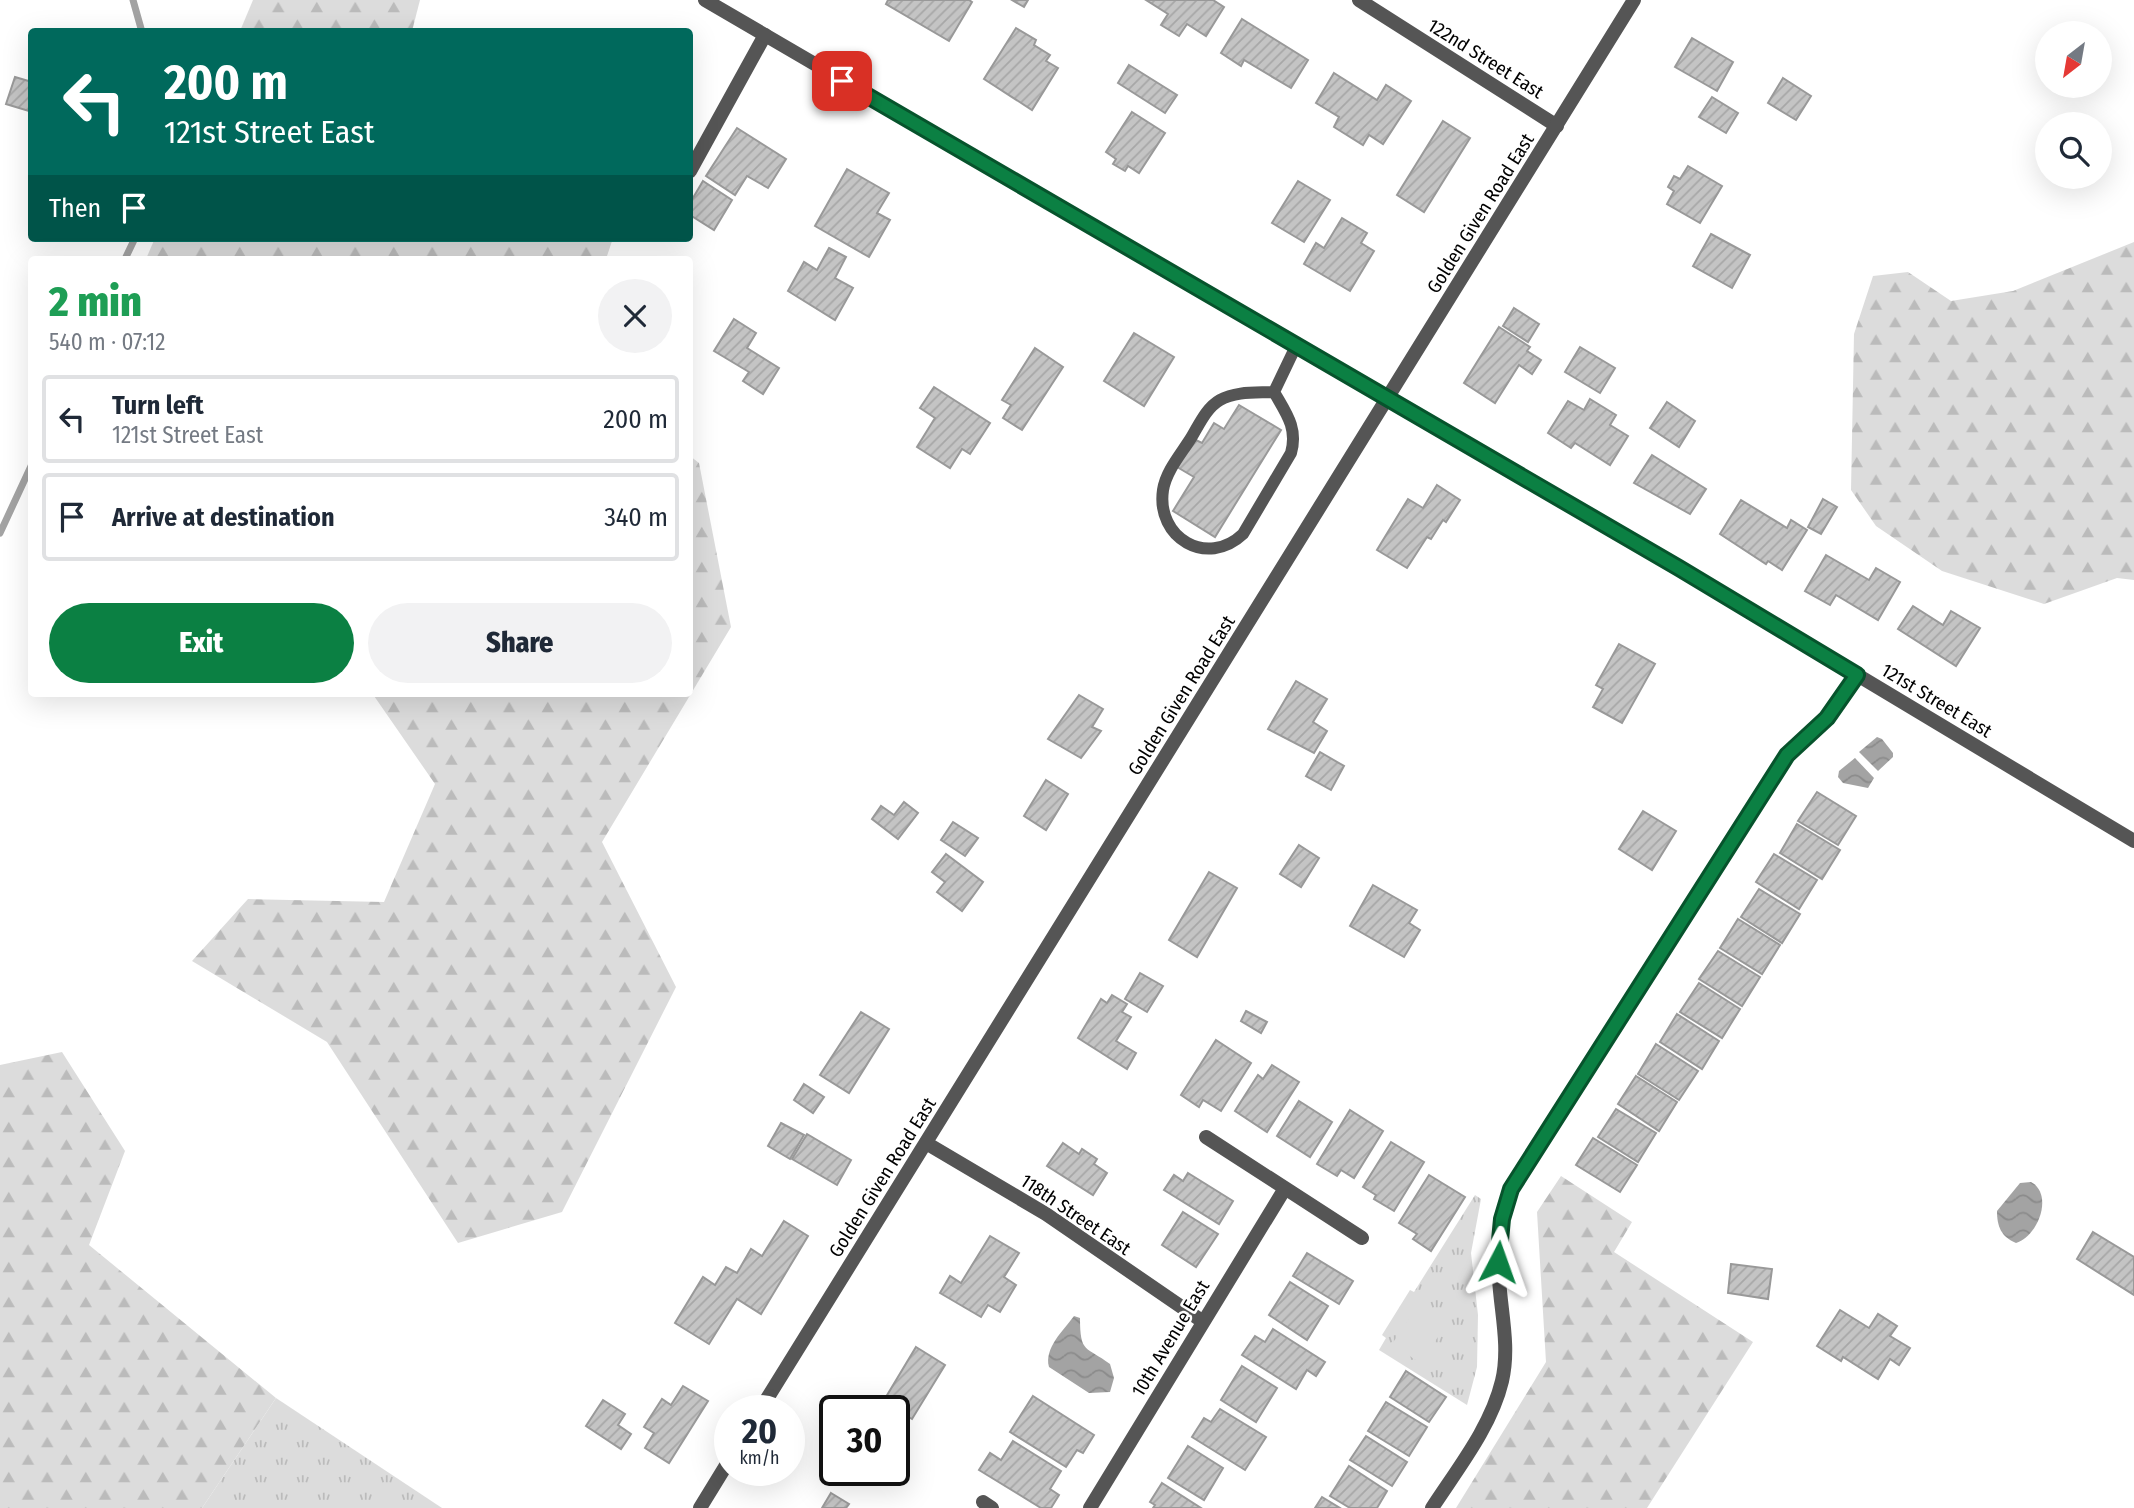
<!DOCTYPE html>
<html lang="en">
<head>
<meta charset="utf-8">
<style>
  :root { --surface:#fff; --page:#f2f2f3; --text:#1f2937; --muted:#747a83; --line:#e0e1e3; --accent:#0b8043 }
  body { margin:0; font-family:"Fira Sans Condensed",sans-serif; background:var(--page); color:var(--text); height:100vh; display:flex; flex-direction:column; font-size:26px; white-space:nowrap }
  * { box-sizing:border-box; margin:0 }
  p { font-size:23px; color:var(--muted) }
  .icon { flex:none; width:38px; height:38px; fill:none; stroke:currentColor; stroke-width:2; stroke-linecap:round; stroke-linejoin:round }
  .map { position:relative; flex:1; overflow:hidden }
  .panel { position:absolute; left:28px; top:256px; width:665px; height:441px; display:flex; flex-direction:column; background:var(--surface); border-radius:7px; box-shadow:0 7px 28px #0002 }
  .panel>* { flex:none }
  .top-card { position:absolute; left:28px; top:28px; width:665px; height:214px; border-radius:7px; box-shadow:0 7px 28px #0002; background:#00695c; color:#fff; overflow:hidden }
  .needle { width:46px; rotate:211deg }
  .tools { position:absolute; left:2035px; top:21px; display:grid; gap:14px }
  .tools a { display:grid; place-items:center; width:77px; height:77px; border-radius:50%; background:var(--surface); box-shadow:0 7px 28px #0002; font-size:35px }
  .speed { position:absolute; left:714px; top:1395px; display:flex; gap:14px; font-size:35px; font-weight:700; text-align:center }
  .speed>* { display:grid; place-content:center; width:91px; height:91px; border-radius:50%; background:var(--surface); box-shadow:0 7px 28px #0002; line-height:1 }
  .speed small { font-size:18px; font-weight:400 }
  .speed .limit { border:4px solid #111; border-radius:10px; background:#fff; color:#111 }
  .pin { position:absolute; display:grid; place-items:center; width:60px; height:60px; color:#fff; margin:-30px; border-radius:14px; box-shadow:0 4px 10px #0006 }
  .me { position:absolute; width:77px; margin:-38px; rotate:4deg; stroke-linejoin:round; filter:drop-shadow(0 0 5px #0008) }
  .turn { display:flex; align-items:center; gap:24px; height:147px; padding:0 21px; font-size:32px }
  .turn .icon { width:91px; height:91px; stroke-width:2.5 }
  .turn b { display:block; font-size:49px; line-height:60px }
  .then { display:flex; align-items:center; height:66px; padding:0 21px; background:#0003; gap:14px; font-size:26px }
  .round { display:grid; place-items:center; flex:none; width:74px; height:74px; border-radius:37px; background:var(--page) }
  .headline { display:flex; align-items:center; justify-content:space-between; height:119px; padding:0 21px }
  h1 { font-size:42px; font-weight:800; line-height:52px; color:#1e9e55 }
  .cta { display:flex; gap:14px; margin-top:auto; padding:14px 21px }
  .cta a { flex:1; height:80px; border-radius:42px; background:var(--accent); color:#fff; font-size:28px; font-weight:800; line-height:80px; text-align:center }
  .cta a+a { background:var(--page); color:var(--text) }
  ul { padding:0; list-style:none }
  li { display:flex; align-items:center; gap:21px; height:88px; margin:0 14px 10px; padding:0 7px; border:4px solid var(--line); border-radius:7px }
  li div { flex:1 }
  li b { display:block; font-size:26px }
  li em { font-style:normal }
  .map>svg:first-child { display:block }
  .grass { fill:url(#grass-tufts) }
  .forest { fill:url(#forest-firs) }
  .garden { fill:#dcdcdc }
  .water { fill:url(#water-waves) }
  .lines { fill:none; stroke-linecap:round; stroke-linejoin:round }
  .stream { stroke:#a3a3a3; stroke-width:7 }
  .building { fill:url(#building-hatch); stroke:#999; stroke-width:2 }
  .service { stroke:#555; stroke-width:12 }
  .minor { stroke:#555; stroke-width:14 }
  .tertiary { stroke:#555; stroke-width:14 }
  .route-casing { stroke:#07532c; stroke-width:18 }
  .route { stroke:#0b8043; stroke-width:12 }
  .labels { text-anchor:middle; stroke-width:5; stroke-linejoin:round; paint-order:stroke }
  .street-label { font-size:19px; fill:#000; stroke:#fff }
</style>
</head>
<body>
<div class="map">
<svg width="2134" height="1508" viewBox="0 0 2134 1508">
  <defs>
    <pattern id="grass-tufts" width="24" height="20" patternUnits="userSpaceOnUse" patternTransform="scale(1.75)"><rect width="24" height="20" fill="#dcdcdc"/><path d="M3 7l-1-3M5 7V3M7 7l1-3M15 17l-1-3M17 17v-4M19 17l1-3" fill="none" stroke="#bbb"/></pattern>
    <pattern id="forest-firs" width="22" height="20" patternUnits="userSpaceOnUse" patternTransform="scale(1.75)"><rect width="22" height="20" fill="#dcdcdc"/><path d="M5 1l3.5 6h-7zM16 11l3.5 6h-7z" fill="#bbb"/></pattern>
    <pattern id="water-waves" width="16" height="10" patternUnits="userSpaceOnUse" patternTransform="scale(1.75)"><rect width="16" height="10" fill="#a3a3a3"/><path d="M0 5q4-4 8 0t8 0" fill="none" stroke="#8b8b8b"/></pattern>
    <pattern id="building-hatch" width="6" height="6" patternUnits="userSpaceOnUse" patternTransform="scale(1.75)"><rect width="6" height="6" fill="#c4c4c4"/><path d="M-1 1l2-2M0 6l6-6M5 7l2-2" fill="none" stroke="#a7a7a7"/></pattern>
  </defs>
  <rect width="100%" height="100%" fill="#fff"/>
  <g class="grass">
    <path d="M 1475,1195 L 1481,1199 L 1471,1253 L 1478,1315 L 1477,1367 L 1467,1405 L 1379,1350 L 1386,1338 L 1382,1335 L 1410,1290 L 1414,1292 Z"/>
    <path d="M 276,1398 L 442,1508 L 202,1508 Z"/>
  </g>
  <g class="forest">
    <path d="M 253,0 L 420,0 L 412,31 L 240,31 Z"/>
    <path d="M 155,238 L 613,238 L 606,259 L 146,259 Z"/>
    <path d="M 2134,242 L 2134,580 L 2117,578 L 2044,604 L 1942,571 L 1876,526 L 1851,490 L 1854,334 L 1873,276 L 1908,272 L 1951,301 L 2013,291 Z"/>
    <path d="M 690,456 L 699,463 L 731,627 L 602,842 L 676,987 L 562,1212 L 458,1243 L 327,1042 L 192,961 L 248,899 L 384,902 L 435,784 L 372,693 L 690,693 Z"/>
    <path d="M 62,1052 L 125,1151 L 89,1245 L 276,1398 L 202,1508 L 0,1508 L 0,1065 Z"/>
    <path d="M 1561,1176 L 1632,1222 L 1614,1252 L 1753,1342 L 1647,1508 L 1456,1508 L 1546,1362 L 1537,1212 Z"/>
  </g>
  <path class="garden" d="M 1419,1304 L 1447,1324 L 1420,1363 L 1392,1344 Z"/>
  <g class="water">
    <path d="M 1877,737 L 1882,739 L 1893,753 L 1893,757 L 1878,771 L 1859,752 Z"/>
    <path d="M 1855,758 L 1874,778 L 1868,788 L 1843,783 L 1838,777 L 1839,771 Z"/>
    <path d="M 2031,1182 C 2054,1195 2038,1236 2016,1243 C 2001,1237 1997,1226 1997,1211 L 2020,1183 Z"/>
    <path d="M 1074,1316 L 1080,1318 C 1080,1354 1086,1346 1110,1364 L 1114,1378 L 1110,1392 L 1089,1393 L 1049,1367 C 1044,1348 1063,1331 1074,1316 Z"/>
  </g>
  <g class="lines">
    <g class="stream">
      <path d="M 133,0 L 142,32"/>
      <path d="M 125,259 L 135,238"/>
      <path d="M 0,533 L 32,464"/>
    </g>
  </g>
  <g class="building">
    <path d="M 888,0 L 969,0 L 972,2 L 949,41 L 886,4 Z"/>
    <path d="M 1012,0 L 1028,0 L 1024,7 Z"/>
    <path d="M 1146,0 L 1213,0 L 1224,7 L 1206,36 L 1187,24 L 1179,36 L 1161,25 L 1168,14 Z"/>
    <path d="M 1242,19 L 1308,60 L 1291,88 L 1244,60 L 1241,66 L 1221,53 Z"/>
    <path d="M 1016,28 L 1036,40 L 1034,45 L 1050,55 L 1046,61 L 1058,68 L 1032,110 L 984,79 Z"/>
    <path d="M 1692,38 L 1733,62 L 1717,91 L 1675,67 Z"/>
    <path d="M 1129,65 L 1177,95 L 1165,113 L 1118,83 Z"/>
    <path d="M 1334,73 L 1377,100 L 1386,85 L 1411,101 L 1383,144 L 1369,135 L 1363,145 L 1334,127 L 1339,117 L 1316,103 Z"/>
    <path d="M 15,77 L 32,82 L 32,112 L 6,104 Z"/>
    <path d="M 1783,78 L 1811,96 L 1796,120 L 1768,103 Z"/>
    <path d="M 1712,97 L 1738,113 L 1726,133 L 1699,117 Z"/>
    <path d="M 1132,112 L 1165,133 L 1139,173 L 1128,166 L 1125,171 L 1113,164 L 1116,159 L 1106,152 Z"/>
    <path d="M 1443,121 L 1470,138 L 1424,212 L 1397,195 Z"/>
    <path d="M 737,128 L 786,159 L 768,188 L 747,176 L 735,195 L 706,176 Z"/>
    <path d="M 1688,166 L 1722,186 L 1700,223 L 1667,204 L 1674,191 L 1668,187 L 1674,176 L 1680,179 Z"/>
    <path d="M 847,169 L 889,193 L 877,213 L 890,220 L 869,257 L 815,226 Z"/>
    <path d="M 703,181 L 732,200 L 714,230 L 690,215 L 690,203 Z"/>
    <path d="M 1298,181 L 1330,200 L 1304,242 L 1272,223 Z"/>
    <path d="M 1342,218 L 1367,233 L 1361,243 L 1374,251 L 1350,291 L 1304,264 L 1316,243 L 1324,248 Z"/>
    <path d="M 1711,234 L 1750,255 L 1732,288 L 1693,266 Z"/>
    <path d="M 829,248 L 846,257 L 835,278 L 853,288 L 835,320 L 788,291 L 804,262 L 817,270 Z"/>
    <path d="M 1514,308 L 1539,324 L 1528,342 L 1503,326 Z"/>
    <path d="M 734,319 L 756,333 L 747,348 L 779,368 L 763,394 L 743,381 L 749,372 L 714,351 Z"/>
    <path d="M 1499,327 L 1530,347 L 1527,351 L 1541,360 L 1532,374 L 1519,365 L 1495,403 L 1464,383 Z"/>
    <path d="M 1134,333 L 1174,357 L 1144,406 L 1104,381 Z"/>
    <path d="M 1580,347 L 1615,368 L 1600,393 L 1565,372 Z"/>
    <path d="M 1035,348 L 1063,367 L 1022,430 L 1003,418 L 1011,405 L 1002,400 Z"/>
    <path d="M 934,387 L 990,423 L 970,454 L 962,449 L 950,468 L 917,447 L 935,418 L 920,408 Z"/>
    <path d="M 1590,399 L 1616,415 L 1610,425 L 1628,436 L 1610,465 L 1575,443 L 1571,448 L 1548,433 L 1568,401 L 1584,410 Z"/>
    <path d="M 1667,402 L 1695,421 L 1679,447 L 1650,428 Z"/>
    <path d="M 1239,405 L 1281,430 L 1215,537 L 1173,511 L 1194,477 L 1177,467 L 1194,439 L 1202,443 L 1214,423 L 1224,429 Z"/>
    <path d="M 1652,455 L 1706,489 L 1690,514 L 1634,483 Z"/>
    <path d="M 1437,485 L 1460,500 L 1446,522 L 1443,520 L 1431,539 L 1427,537 L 1407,568 L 1377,550 L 1408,499 L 1423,508 Z"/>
    <path d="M 1823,499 L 1837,507 L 1821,534 L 1808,527 Z"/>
    <path d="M 1741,500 L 1787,528 L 1791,520 L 1807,530 L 1782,570 L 1768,561 L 1766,564 L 1720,534 Z"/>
    <path d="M 1826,555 L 1869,580 L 1876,568 L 1900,582 L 1878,620 L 1836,595 L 1830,605 L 1805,591 Z"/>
    <path d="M 1913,606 L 1943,625 L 1951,611 L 1980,628 L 1956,666 L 1898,629 Z"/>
    <path d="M 1619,644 L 1655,664 L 1622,723 L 1593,707 L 1603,689 L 1596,685 Z"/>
    <path d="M 1296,681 L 1327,699 L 1313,722 L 1327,731 L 1314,753 L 1268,729 Z"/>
    <path d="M 1079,695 L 1103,709 L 1092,727 L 1101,731 L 1081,758 L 1048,739 Z"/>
    <path d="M 1320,752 L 1344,766 L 1331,790 L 1306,776 Z"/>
    <path d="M 1046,780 L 1068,794 L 1046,830 L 1024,816 Z"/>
    <path d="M 1817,792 L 1856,816 L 1838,845 L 1798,821 Z"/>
    <path d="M 904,802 L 918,813 L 898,839 L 872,819 L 881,806 L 894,815 Z"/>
    <path d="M 1643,811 L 1676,831 L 1652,870 L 1619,849 Z"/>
    <path d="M 953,822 L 978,838 L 965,856 L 941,840 Z"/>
    <path d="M 1797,824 L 1840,850 L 1822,879 L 1780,853 Z"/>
    <path d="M 1299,845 L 1319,858 L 1301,887 L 1280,874 Z"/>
    <path d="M 946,854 L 983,882 L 962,911 L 937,892 L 945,882 L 932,872 Z"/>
    <path d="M 1774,854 L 1817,880 L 1799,909 L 1756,882 Z"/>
    <path d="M 1209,872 L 1237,888 L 1197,957 L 1169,940 Z"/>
    <path d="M 1373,885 L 1417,910 L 1409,923 L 1420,930 L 1404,957 L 1350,926 Z"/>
    <path d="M 1759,889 L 1800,914 L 1782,943 L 1741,917 Z"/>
    <path d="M 1738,919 L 1780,945 L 1762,974 L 1720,948 Z"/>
    <path d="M 1718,951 L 1760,977 L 1742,1006 L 1699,979 Z"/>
    <path d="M 1140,973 L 1163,986 L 1147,1012 L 1125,999 Z"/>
    <path d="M 1699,983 L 1740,1009 L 1722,1038 L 1680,1012 Z"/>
    <path d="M 1112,995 L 1127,1004 L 1122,1012 L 1131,1017 L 1116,1041 L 1136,1053 L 1127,1069 L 1078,1038 L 1101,999 L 1107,1003 Z"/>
    <path d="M 1246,1011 L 1267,1022 L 1261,1033 L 1241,1021 Z"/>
    <path d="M 861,1012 L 889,1029 L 849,1093 L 820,1075 Z"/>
    <path d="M 1677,1014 L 1719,1041 L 1702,1069 L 1660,1042 Z"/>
    <path d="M 1216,1040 L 1251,1063 L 1221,1111 L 1203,1100 L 1199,1107 L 1181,1095 Z"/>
    <path d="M 1656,1044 L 1698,1071 L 1679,1100 L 1638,1074 Z"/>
    <path d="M 1272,1065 L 1299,1082 L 1267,1132 L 1235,1111 L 1258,1075 L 1263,1079 Z"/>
    <path d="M 1636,1076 L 1677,1102 L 1659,1131 L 1618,1104 Z"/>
    <path d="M 804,1084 L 824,1097 L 813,1113 L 794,1100 Z"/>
    <path d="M 1299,1101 L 1332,1122 L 1310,1157 L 1277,1136 Z"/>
    <path d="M 1616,1109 L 1656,1133 L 1638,1162 L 1598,1137 Z"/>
    <path d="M 1350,1110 L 1383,1131 L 1354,1178 L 1341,1170 L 1337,1176 L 1317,1164 Z"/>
    <path d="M 781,1123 L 804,1135 L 790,1159 L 768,1146 Z"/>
    <path d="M 807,1134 L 851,1160 L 837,1185 L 792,1159 Z"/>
    <path d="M 1593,1138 L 1637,1165 L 1620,1192 L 1576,1165 Z"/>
    <path d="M 1391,1142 L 1424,1162 L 1394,1211 L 1374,1199 L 1376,1195 L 1363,1187 Z"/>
    <path d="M 1063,1143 L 1079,1154 L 1082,1149 L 1097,1159 L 1094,1164 L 1107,1173 L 1093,1195 L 1047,1166 Z"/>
    <path d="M 1188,1173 L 1233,1201 L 1219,1224 L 1164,1190 L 1174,1175 L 1183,1181 Z"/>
    <path d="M 1429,1175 L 1465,1197 L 1431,1251 L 1413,1239 L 1417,1234 L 1399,1223 Z"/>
    <path d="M 1183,1212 L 1218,1234 L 1196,1267 L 1162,1245 Z"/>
    <path d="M 784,1221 L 808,1236 L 761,1314 L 737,1299 L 709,1344 L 675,1323 L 703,1277 L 715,1285 L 726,1267 L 737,1273 L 751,1249 L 762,1256 Z"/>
    <path d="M 2093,1232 L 2134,1257 L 2134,1295 L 2077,1259 Z"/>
    <path d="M 990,1236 L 1019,1253 L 1004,1277 L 1016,1285 L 1000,1312 L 988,1305 L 981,1317 L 940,1293 L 950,1276 L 961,1283 Z"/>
    <path d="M 1307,1253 L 1353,1281 L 1339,1304 L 1293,1276 Z"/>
    <path d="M 1731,1264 L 1772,1269 L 1768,1299 L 1728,1293 Z"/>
    <path d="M 1290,1282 L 1328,1306 L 1307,1340 L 1269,1315 Z"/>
    <path d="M 1840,1310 L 1869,1328 L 1878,1314 L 1897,1326 L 1890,1336 L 1910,1348 L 1899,1365 L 1890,1359 L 1878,1379 L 1843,1357 L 1841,1361 L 1817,1346 Z"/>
    <path d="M 1273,1329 L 1325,1362 L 1316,1376 L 1307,1370 L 1296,1389 L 1242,1355 L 1255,1336 L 1265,1342 Z"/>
    <path d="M 916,1347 L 945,1365 L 912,1419 L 883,1402 Z"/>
    <path d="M 1242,1366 L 1277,1388 L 1256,1422 L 1221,1400 Z"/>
    <path d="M 1406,1371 L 1446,1397 L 1429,1422 L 1390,1397 Z"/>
    <path d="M 683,1386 L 708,1401 L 669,1463 L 645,1448 L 654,1433 L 644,1427 L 662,1399 L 671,1405 Z"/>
    <path d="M 1033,1396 L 1094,1435 L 1083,1453 L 1077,1450 L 1066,1467 L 1010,1432 Z"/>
    <path d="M 603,1400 L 625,1414 L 618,1425 L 631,1434 L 621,1449 L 586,1426 Z"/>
    <path d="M 1386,1402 L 1427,1427 L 1409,1456 L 1368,1431 Z"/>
    <path d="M 1220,1409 L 1266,1437 L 1245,1470 L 1192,1437 L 1204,1418 L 1211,1422 Z"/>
    <path d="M 1366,1436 L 1407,1462 L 1392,1486 L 1350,1460 Z"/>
    <path d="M 1013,1441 L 1061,1471 L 1050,1489 L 1059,1495 L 1051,1508 L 1041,1508 L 979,1470 L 990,1453 L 1001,1460 Z"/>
    <path d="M 1188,1446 L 1223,1468 L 1204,1500 L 1168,1478 Z"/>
    <path d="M 1349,1466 L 1387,1491 L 1377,1508 L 1350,1508 L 1330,1496 Z"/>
    <path d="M 1162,1483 L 1201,1508 L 1153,1508 L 1155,1505 L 1150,1502 Z"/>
    <path d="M 831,1493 L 849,1504 L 846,1508 L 822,1508 Z"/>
    <path d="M 1322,1497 L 1340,1508 L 1315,1508 Z"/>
  </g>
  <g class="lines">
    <path class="service" d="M 1274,392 C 1257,393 1236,391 1220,400 C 1206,408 1199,425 1191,438 C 1181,454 1166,471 1163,490 C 1156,538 1207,568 1243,534 L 1291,453 C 1298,428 1286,413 1274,392 L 1296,346"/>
    <g class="minor">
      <path d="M 1359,0 L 1557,126"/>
      <path d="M 690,171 L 765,35"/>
      <path d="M 1206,1137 L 1362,1238"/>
      <path d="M 926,1143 L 1046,1214 L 1202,1321"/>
      <path d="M 983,1502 L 992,1508"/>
      <path d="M 1090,1508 L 1284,1190"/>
      <path d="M 1432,1508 C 1458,1468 1491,1427 1502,1381 C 1510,1347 1501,1313 1499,1279 C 1496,1247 1501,1219 1512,1189 L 1787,755 L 1827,718 L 1857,675"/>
    </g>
    <g class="tertiary">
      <path d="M 705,0 L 1679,568 L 2134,841"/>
      <path d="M 760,1410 L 1634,0"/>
      <path d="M 700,1508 L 730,1459"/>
    </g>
  </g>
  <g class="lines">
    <g class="route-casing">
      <path id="route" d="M 842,81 L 1679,568 L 1857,675 L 1827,718 L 1787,755 L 1511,1189 L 1502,1219 L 1498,1262"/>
    </g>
    <use href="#route" class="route"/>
  </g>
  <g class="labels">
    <g class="street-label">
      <text transform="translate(1486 58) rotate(32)" y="7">122nd Street East</text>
      <text transform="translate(1480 213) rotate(-58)" y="7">Golden Given Road East</text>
      <text transform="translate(1181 695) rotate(-58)" y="7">Golden Given Road East</text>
      <text transform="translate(1937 700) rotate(31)" y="7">121st Street East</text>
      <text transform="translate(882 1177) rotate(-58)" y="7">Golden Given Road East</text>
      <text transform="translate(1076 1214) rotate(34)" y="7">118th Street East</text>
      <text transform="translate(1170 1338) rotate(-59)" y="7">10th Avenue East</text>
    </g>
  </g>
</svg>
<div class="tools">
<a><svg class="needle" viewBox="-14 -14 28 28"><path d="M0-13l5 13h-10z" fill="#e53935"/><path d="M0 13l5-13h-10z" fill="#747a83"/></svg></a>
<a><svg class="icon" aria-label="search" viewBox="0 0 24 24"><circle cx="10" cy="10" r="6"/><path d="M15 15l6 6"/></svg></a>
</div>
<div class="speed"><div>20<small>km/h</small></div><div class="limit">30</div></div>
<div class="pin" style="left:842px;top:81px;background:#d93025"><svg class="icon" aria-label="arrive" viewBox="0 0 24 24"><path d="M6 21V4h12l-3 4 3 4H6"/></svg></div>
<svg class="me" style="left:1498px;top:1262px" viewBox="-20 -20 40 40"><path d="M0-17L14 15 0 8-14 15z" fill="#0b8043" stroke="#fff" stroke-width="4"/></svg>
<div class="top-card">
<div class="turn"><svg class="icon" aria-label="left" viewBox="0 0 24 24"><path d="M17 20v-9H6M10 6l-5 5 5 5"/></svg><div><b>200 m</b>121st Street East</div></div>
<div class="then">Then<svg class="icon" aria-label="arrive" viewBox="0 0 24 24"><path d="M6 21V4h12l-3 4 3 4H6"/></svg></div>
</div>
<section class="panel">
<div class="headline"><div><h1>2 min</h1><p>540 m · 07:12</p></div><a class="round"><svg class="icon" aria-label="close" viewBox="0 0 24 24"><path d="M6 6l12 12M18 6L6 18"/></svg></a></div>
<ul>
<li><svg class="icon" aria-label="left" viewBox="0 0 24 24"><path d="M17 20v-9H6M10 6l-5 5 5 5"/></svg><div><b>Turn left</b><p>121st Street East</p></div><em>200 m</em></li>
<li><svg class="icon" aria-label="arrive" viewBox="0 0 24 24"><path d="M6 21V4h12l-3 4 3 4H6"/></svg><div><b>Arrive at destination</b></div><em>340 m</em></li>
</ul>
<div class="cta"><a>Exit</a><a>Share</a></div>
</section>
</div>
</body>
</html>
